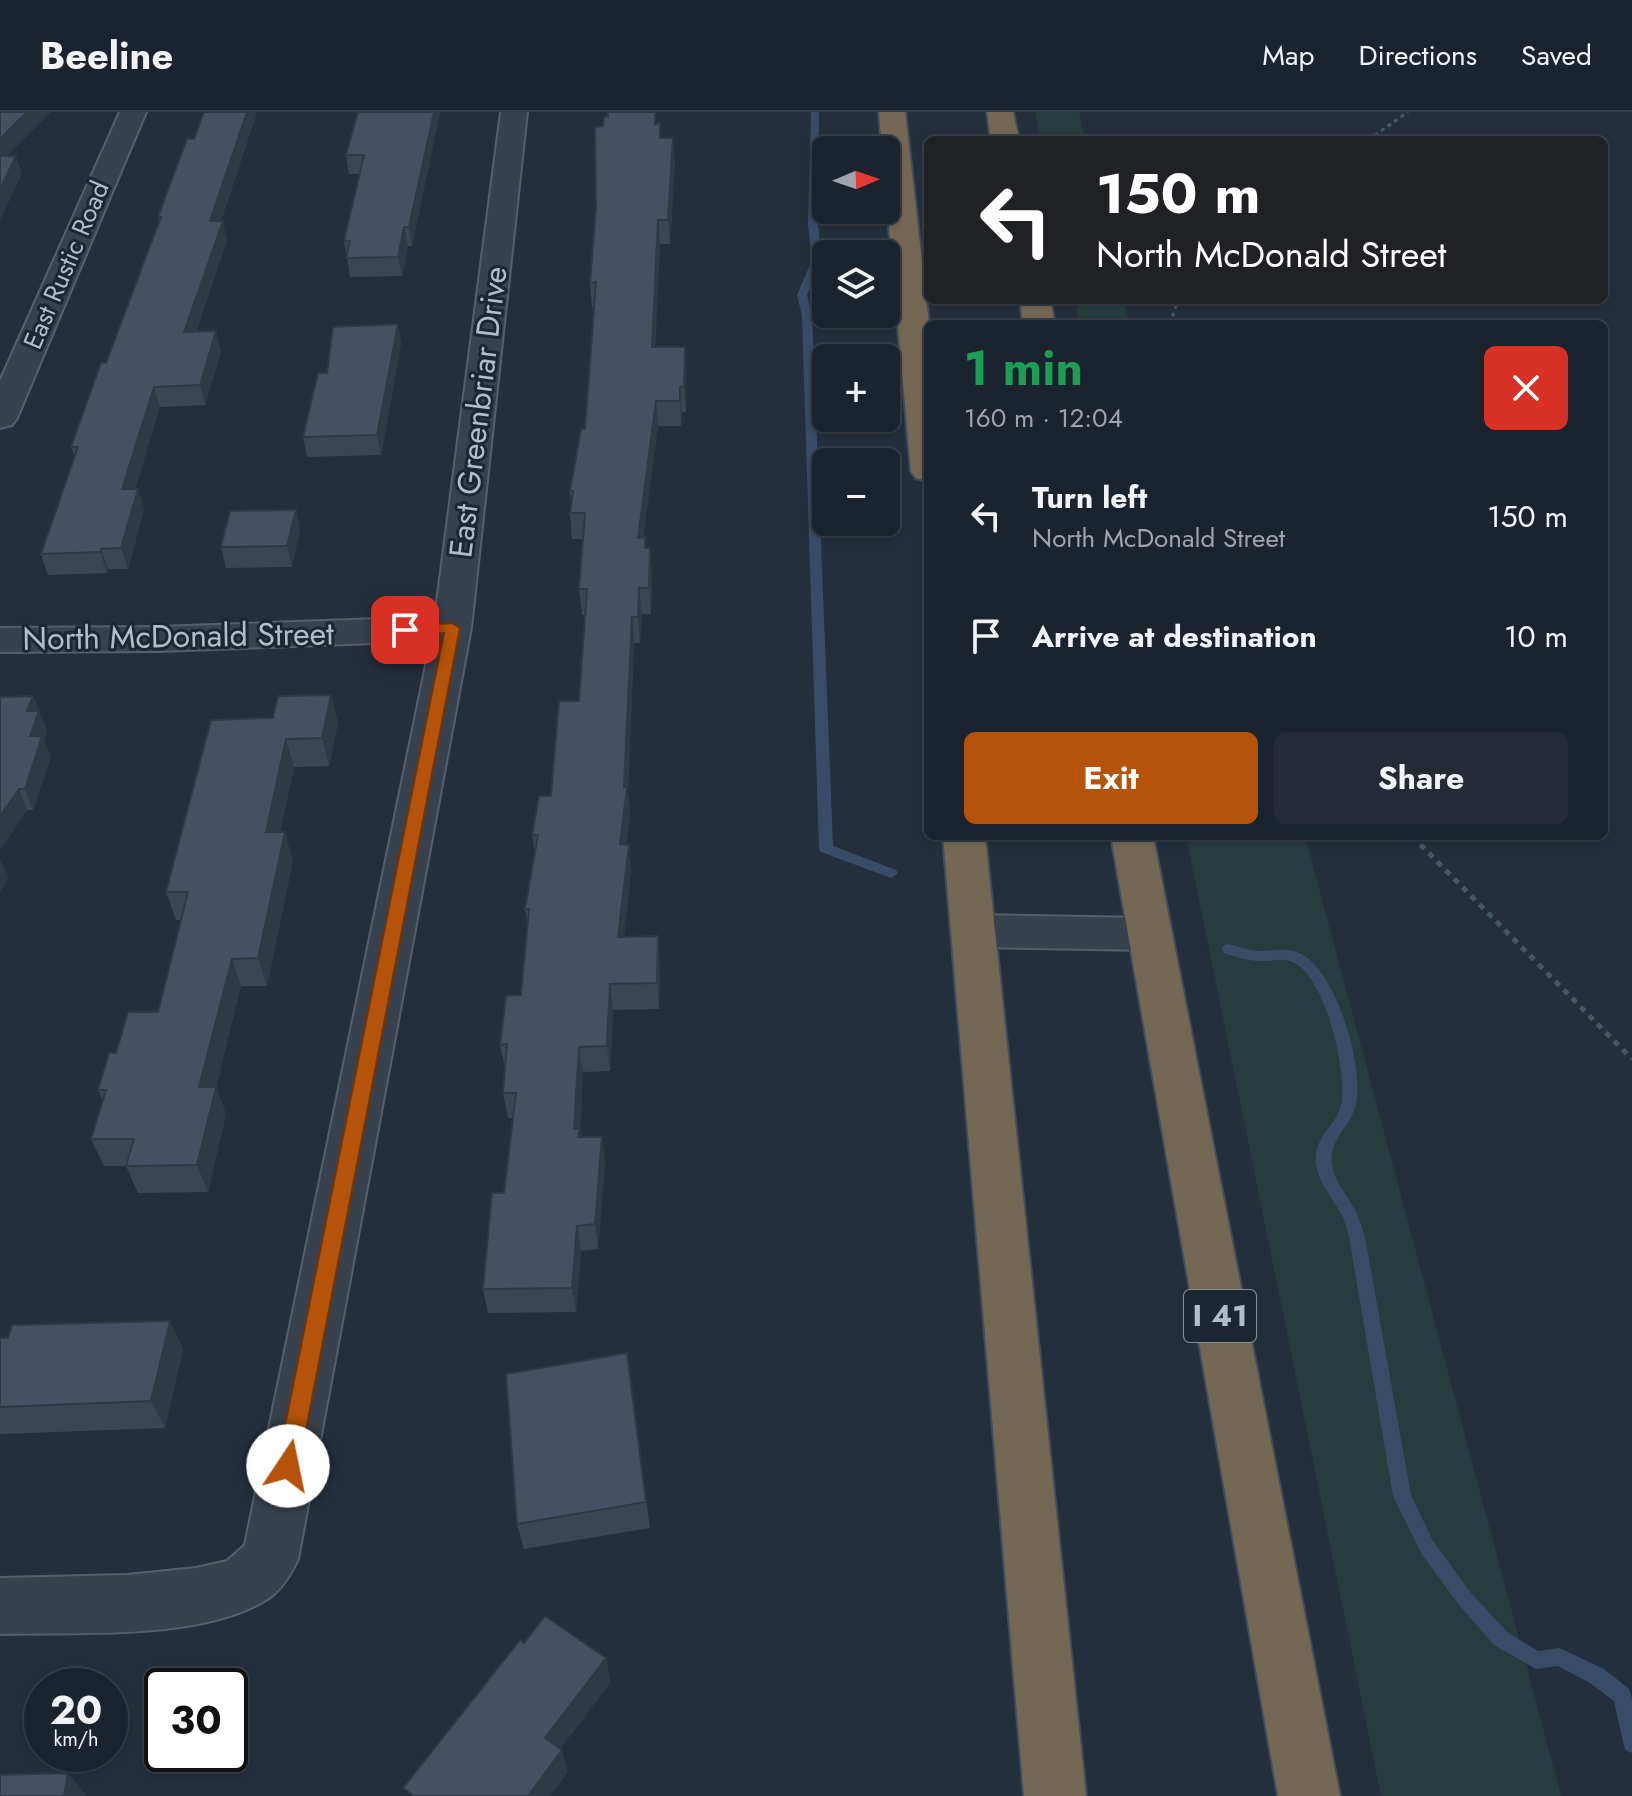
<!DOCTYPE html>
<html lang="en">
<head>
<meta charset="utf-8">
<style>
  :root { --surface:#1b232e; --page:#242b36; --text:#f1f3f6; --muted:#a0a4aa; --line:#39404a; --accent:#b45309 }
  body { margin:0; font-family:Jost,sans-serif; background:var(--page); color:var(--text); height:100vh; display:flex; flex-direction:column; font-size:30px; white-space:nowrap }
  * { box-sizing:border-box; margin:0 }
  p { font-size:26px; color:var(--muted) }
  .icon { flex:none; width:44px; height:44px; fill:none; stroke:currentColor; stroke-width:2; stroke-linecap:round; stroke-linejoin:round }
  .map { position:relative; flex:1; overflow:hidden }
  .side { position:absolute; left:924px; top:208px; width:684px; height:520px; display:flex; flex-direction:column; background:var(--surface); border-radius:12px; box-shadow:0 2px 6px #0004,0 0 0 2px var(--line) }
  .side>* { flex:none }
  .top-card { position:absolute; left:924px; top:24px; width:684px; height:168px; border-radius:12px; box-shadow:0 2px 6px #0004,0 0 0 2px var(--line); background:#202124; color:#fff; overflow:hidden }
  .needle { width:52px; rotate:88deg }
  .buttons { position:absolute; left:812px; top:24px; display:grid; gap:16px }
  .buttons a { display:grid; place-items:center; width:88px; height:88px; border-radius:12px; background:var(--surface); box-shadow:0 2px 6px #0004,0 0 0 2px var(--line); font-size:40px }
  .speed { position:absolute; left:24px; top:1556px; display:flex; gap:16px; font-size:40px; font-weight:700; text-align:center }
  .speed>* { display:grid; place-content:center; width:104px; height:104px; border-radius:50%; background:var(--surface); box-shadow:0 2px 6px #0004,0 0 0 2px var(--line); line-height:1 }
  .speed small { font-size:20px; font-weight:400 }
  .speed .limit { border:4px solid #111; border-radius:12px; background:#fff; color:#111 }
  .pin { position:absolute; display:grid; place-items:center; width:68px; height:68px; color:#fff; margin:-34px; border-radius:16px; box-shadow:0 4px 12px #0006 }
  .me { position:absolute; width:88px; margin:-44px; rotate:11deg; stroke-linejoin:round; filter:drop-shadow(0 0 6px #0008) }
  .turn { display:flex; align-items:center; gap:28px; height:168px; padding:0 40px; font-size:36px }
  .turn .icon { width:104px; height:104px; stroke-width:2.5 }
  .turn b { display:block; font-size:56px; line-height:68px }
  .round { display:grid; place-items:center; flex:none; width:84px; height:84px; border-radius:12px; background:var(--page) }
  .summary { display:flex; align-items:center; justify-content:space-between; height:136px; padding:0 40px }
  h1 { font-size:48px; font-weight:700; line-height:60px; color:#1e9e55 }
  .primary-button { display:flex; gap:16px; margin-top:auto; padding:16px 40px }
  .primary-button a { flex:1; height:92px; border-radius:12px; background:var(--accent); color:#fff; font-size:32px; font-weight:700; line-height:92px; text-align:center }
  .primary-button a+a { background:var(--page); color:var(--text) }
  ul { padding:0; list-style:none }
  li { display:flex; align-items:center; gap:24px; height:120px; padding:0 40px }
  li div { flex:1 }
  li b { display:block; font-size:30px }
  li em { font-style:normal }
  header { display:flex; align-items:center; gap:48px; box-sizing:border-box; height:112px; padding:0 40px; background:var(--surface); border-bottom:2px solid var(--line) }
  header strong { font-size:38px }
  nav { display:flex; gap:44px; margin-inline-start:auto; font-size:28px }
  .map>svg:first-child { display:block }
  .green { fill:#263c3f }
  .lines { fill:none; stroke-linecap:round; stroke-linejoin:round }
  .stream { fill:#394c67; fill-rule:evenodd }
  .minor-casing { stroke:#565f6c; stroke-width:4 }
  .highway-casing { stroke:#434c59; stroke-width:4 }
  .path-far1 { stroke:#44595c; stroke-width:3; stroke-dasharray:4 4; stroke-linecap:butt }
  .path { stroke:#44595c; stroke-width:5; stroke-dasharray:6 6; stroke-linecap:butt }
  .minor { fill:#38414e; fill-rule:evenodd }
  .highway { fill:#746855; fill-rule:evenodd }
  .wall { fill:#3b4654 }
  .shaded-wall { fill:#303945 }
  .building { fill:#455162; stroke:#303945; stroke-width:2 }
  .route { fill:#b45309; stroke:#753606; stroke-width:2 }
  .labels { text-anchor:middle; stroke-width:6; stroke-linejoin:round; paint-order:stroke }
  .far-street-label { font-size:26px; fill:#b4bcc9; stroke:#1d2633 }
  .shield { fill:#1d2633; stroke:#878f9c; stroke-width:2 }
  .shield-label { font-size:30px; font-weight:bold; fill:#b4bcc9 }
  .street-label { font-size:32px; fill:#b4bcc9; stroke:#1d2633 }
</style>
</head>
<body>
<header>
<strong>Beeline</strong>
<nav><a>Map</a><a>Directions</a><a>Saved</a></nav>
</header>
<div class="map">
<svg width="1632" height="1684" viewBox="0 0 1632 1684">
  <rect width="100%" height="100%" fill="#242f3e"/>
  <g class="green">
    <path d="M 1035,0 L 1079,0 L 1085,28 L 1041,28 Z"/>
    <path d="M 1075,188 L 1123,188 L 1129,212 L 1080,212 Z"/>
    <path d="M 1186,724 L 1305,724 L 1561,1684 L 1381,1684 Z"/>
  </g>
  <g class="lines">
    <g class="stream">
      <path d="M 811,0 L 819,0 L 818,113 L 822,148 L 807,183 L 812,204 L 833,734 L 896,758 L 898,761 L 891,766 L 821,740 L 819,737 L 802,204 L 797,183 L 812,148 L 808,113 Z"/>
      <path d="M 1229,832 C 1239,835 1248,838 1259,839 C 1273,839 1287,835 1301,842 C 1337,860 1364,955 1356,992 C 1351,1016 1328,1027 1332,1053 C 1334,1068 1344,1079 1351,1091 C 1358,1101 1361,1113 1365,1125 L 1411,1383 L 1433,1429 L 1471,1481 L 1508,1521 L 1538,1539 L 1559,1536 L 1566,1539 L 1604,1557 L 1629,1577 L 1632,1587 L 1632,1641 L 1625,1638 L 1614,1589 L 1590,1571 L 1558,1554 L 1536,1557 L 1494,1533 L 1459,1493 L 1421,1441 L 1393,1384 L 1349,1125 C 1347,1117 1345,1109 1341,1102 C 1333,1086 1319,1072 1316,1053 C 1313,1024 1335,1016 1341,993 C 1348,961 1325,860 1290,849 C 1281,846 1269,850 1260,849 C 1247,849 1236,845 1224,841 L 1222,837 L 1224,833 Z"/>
    </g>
    <g class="minor-casing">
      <g id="minor">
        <path d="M 120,0 L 146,0 L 17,306 L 12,313 L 0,316 L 0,269 Z"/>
        <path d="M 501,0 L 527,0 L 471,516 L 298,1447 C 291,1462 283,1476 269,1486 C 204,1529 76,1520 0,1522 L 0,1466 L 127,1463 L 196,1456 L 227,1449 L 245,1433 L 431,529 L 158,539 L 0,540 L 0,516 L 158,515 L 435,505 Z"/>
        <path d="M 974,803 L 1150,806 L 1165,811 L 1172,822 L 1165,833 L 1150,838 L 974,835 L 959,830 L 952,819 L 959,808 Z"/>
      </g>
    </g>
    <g class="highway-casing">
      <g id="highway">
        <path d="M 879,0 L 905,0 L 929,212 L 928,369 L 916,366 L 911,359 L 886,82 L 886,38 L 882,38 Z"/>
        <path d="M 987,0 L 1013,0 L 1019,28 L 991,28 Z"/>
        <path d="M 1020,188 L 1050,188 L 1055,212 L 1023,212 Z"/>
        <path d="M 943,724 L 985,724 L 1086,1684 L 1024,1684 Z"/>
        <path d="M 1111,724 L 1153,724 L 1340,1684 L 1278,1684 Z"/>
      </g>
    </g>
    <g class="path-far1">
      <path d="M 1368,28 L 1408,0"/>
      <path d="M 1170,212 L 1178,188"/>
    </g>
    <path class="path" d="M 1412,724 L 1632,947"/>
    <use href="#minor" class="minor"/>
    <use href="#highway" class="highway"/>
  </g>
  <g class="wall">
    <path d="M 204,0 L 257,0 L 221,109 L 227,128 L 196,220 L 221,239 L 205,293 L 160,295 L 135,377 L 144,397 L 128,457 L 108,457 L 107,461 L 48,463 L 41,442 L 75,346 L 71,335 L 106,251 L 159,111 L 158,105 L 194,27 Z"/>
    <path d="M 358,0 L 440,0 L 412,134 L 408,134 L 402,164 L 350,165 L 344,129 L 359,62 L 349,62 L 346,43 Z"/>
    <path d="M 657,11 L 660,26 L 675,49 L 670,132 L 660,132 L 655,235 L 686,260 L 686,300 L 682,300 L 681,314 L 658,314 L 643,425 L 646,436 L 650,436 L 652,462 L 651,502 L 642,502 L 640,531 L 634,531 L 628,681 L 630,701 L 626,733 L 631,759 L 624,825 L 660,850 L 659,897 L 613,898 L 610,959 L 583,960 L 580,1017 L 581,1025 L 602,1025 L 605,1050 L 598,1137 L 581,1139 L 576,1200 L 488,1201 L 483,1177 L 504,1081 L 513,1006 L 508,1006 L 503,981 L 505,956 L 500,933 L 521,883 L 528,813 L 525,797 L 535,742 L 532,723 L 551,684 L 579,589 L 585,503 L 582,503 L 579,477 L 583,427 L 572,427 L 570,401 L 571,391 L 570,379 L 585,317 L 594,195 L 592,195 L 590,171 Z"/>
    <path d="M 398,212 L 401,232 L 381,343 L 307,345 L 303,325 L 327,261 Z"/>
    <path d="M 296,398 L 300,418 L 292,455 L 226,456 L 221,435 Z"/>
    <path d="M 331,583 L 338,611 L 329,654 L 294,655 L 280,720 L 293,748 L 267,874 L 241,874 L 216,975 L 226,1002 L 208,1080 L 138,1081 L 126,1054 L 104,1054 L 91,1027 L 103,989 L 98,978 L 116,941 L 158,900 L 181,808 L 176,808 L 166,780 L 273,606 Z"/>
    <path d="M 33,584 L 47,619 L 44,628 L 51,645 L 33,698 L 27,698 L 0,738 L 0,585 Z"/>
    <path d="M 0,1226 L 183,1237 L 165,1316 L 0,1322 Z"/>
    <path d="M 627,1241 L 650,1416 L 524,1437 L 517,1412 Z"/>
  </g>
  <g class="shaded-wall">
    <path d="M 27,0 L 51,0 L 0,51 L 0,27 Z"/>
    <path d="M 247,0 L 257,0 L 215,128 L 210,109 Z"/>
    <path d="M 434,0 L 440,0 L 412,134 L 409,115 Z"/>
    <path d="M 673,26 L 675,49 L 670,132 L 668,108 Z"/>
    <path d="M 16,44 L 22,62 L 0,108 L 0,77 Z"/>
    <path d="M 658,108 L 660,132 L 654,260 L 652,235 Z"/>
    <path d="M 223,109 L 227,128 L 189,240 L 184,220 Z"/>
    <path d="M 404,115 L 408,134 L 402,164 L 398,145 Z"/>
    <path d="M 398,212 L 401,232 L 381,343 L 377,323 Z"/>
    <path d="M 216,219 L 221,239 L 205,293 L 200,273 Z"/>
    <path d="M 685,235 L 686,260 L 686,300 L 684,275 Z"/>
    <path d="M 154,275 L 160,295 L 129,398 L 122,377 Z"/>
    <path d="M 680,275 L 682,300 L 681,314 L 680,289 Z"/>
    <path d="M 656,289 L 658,314 L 640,451 L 638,426 Z"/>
    <path d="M 138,377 L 144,397 L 128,457 L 121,436 Z"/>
    <path d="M 296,398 L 300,418 L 292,455 L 287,434 Z"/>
    <path d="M 650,436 L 652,462 L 651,502 L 649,476 Z"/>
    <path d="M 101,437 L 108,457 L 107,461 L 100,440 Z"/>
    <path d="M 639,476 L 642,502 L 640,531 L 638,505 Z"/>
    <path d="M 632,505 L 634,531 L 628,681 L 630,701 L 623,758 L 620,732 L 624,675 Z"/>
    <path d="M 331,583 L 338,611 L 329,654 L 322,626 Z"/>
    <path d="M 33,584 L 47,619 L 44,628 L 51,645 L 33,698 L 25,677 L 30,624 L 27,599 Z"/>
    <path d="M 286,627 L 294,655 L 274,748 L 266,720 Z"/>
    <path d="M 19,677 L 27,698 L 0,738 L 0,704 Z"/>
    <path d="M 285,720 L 293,748 L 267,874 L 258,846 Z"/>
    <path d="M 629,733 L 631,759 L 621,851 L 618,825 Z"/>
    <path d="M 0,746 L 9,766 L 0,780 Z"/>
    <path d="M 658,824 L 660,850 L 659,897 L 657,871 Z"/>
    <path d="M 232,847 L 241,874 L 209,1002 L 199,975 Z"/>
    <path d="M 610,872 L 613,898 L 610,959 L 607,934 Z"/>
    <path d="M 579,935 L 583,960 L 580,1017 L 583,1041 L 574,1017 Z"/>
    <path d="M 216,975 L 226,1002 L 208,1080 L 197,1053 Z"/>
    <path d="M 602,1025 L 605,1050 L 598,1137 L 595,1112 Z"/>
    <path d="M 577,1114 L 581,1139 L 576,1200 L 572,1176 Z"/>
    <path d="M 170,1209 L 183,1237 L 165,1316 L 151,1289 Z"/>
    <path d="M 606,1546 L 611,1570 L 552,1648 L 545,1626 Z"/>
    <path d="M 562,1638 L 568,1660 L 551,1684 L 528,1684 Z"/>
    <path d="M 68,1661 L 86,1683 L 86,1684 L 64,1684 Z"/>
  </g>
  <g class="building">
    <path d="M 0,0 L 27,0 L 0,27 Z"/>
    <path d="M 204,0 L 247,0 L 210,109 L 223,109 L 184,220 L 216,219 L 200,273 L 154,275 L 122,377 L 138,377 L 121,436 L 101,437 L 100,440 L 41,442 L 78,335 L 71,335 L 101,251 L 106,251 L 161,105 L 158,105 L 187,27 L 194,27 Z"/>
    <path d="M 358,0 L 434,0 L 409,115 L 404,115 L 398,145 L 346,146 L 350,129 L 344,129 L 364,43 L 346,43 Z"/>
    <path d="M 608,0 L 655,0 L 655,12 L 660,11 L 660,26 L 673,26 L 668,108 L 658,108 L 652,235 L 685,235 L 684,275 L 680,275 L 680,289 L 656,289 L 638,426 L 645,425 L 645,436 L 650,436 L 649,476 L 639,476 L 638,505 L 632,505 L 624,675 L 627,675 L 620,732 L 629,733 L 618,825 L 658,824 L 657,871 L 610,872 L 607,934 L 579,935 L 574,1017 L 580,1016 L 578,1025 L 602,1025 L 595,1112 L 577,1114 L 572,1176 L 483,1177 L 492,1081 L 504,1081 L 516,981 L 503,981 L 507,932 L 500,933 L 506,884 L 521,883 L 529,797 L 525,797 L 538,723 L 532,723 L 539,684 L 551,684 L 559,589 L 579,589 L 587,477 L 579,477 L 585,401 L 570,401 L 573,379 L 570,379 L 581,317 L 585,317 L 596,170 L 590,171 L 596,96 L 595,15 L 603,14 L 604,5 L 608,5 Z"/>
    <path d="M 0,44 L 16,44 L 0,77 Z"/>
    <path d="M 398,212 L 377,323 L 303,325 L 318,261 L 327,261 L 333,215 Z"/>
    <path d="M 296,398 L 287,434 L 221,435 L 230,399 Z"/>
    <path d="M 331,583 L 322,626 L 286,627 L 266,720 L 285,720 L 258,846 L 232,847 L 199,975 L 216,975 L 197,1053 L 126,1054 L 134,1027 L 91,1027 L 106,978 L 98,978 L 109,941 L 116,941 L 128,900 L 158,900 L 188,780 L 166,780 L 211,608 L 273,606 L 278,584 Z"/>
    <path d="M 33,584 L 27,599 L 39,599 L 30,624 L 42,624 L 25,677 L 19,677 L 0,704 L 0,585 Z"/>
    <path d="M 170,1209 L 151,1289 L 0,1295 L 0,1226 L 8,1226 L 12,1213 Z"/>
    <path d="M 627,1241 L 646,1390 L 517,1412 L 506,1262 Z"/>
    <path d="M 545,1504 L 606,1546 L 545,1626 L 562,1638 L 528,1684 L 414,1684 L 403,1676 L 520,1528 L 524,1531 Z"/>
    <path d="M 68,1661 L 64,1684 L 0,1684 L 0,1663 Z"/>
  </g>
  <path class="route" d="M 452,511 L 460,516 L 299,1354 L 296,1361 L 288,1364 L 280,1361 L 277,1354 L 444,521 L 405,523 L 398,518 L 405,514 Z"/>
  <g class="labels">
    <g class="far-street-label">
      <text transform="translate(66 153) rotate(-67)" y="9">East Rustic Road</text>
    </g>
    <rect class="shield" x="1184" y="1178" width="72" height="52" rx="6"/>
    <g class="shield-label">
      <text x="1220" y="1214">I 41</text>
    </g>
    <g class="street-label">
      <text transform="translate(478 300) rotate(-83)" y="11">East Greenbriar Drive</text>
      <text transform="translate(178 524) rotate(-1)" y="11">North McDonald Street</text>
    </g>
  </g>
</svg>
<div class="buttons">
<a><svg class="needle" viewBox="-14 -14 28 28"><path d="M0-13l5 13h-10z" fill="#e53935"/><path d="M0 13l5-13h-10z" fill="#a0a4aa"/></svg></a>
<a><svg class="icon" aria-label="layers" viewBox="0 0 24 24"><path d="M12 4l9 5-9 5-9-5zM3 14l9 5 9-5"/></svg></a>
<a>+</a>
<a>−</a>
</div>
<div class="speed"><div>20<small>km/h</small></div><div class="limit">30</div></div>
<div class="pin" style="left:405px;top:518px;background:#d93025"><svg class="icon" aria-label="arrive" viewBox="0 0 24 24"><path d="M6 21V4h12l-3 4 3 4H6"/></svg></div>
<svg class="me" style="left:288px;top:1354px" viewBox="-20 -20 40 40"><circle r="19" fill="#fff"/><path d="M0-13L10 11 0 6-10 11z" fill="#b45309"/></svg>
<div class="top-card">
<div class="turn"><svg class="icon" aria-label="left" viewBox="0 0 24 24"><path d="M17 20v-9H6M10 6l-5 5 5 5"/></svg><div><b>150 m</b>North McDonald Street</div></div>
</div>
<section class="side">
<div class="summary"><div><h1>1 min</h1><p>160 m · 12:04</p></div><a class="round" style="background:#d93025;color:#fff"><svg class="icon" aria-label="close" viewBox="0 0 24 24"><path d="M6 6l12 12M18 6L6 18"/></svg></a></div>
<ul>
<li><svg class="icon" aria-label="left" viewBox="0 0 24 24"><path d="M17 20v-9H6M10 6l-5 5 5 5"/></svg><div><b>Turn left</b><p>North McDonald Street</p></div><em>150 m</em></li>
<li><svg class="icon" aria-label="arrive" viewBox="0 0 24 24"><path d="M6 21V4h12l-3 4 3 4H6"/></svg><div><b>Arrive at destination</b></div><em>10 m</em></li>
</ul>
<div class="primary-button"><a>Exit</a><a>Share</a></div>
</section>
</div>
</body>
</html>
